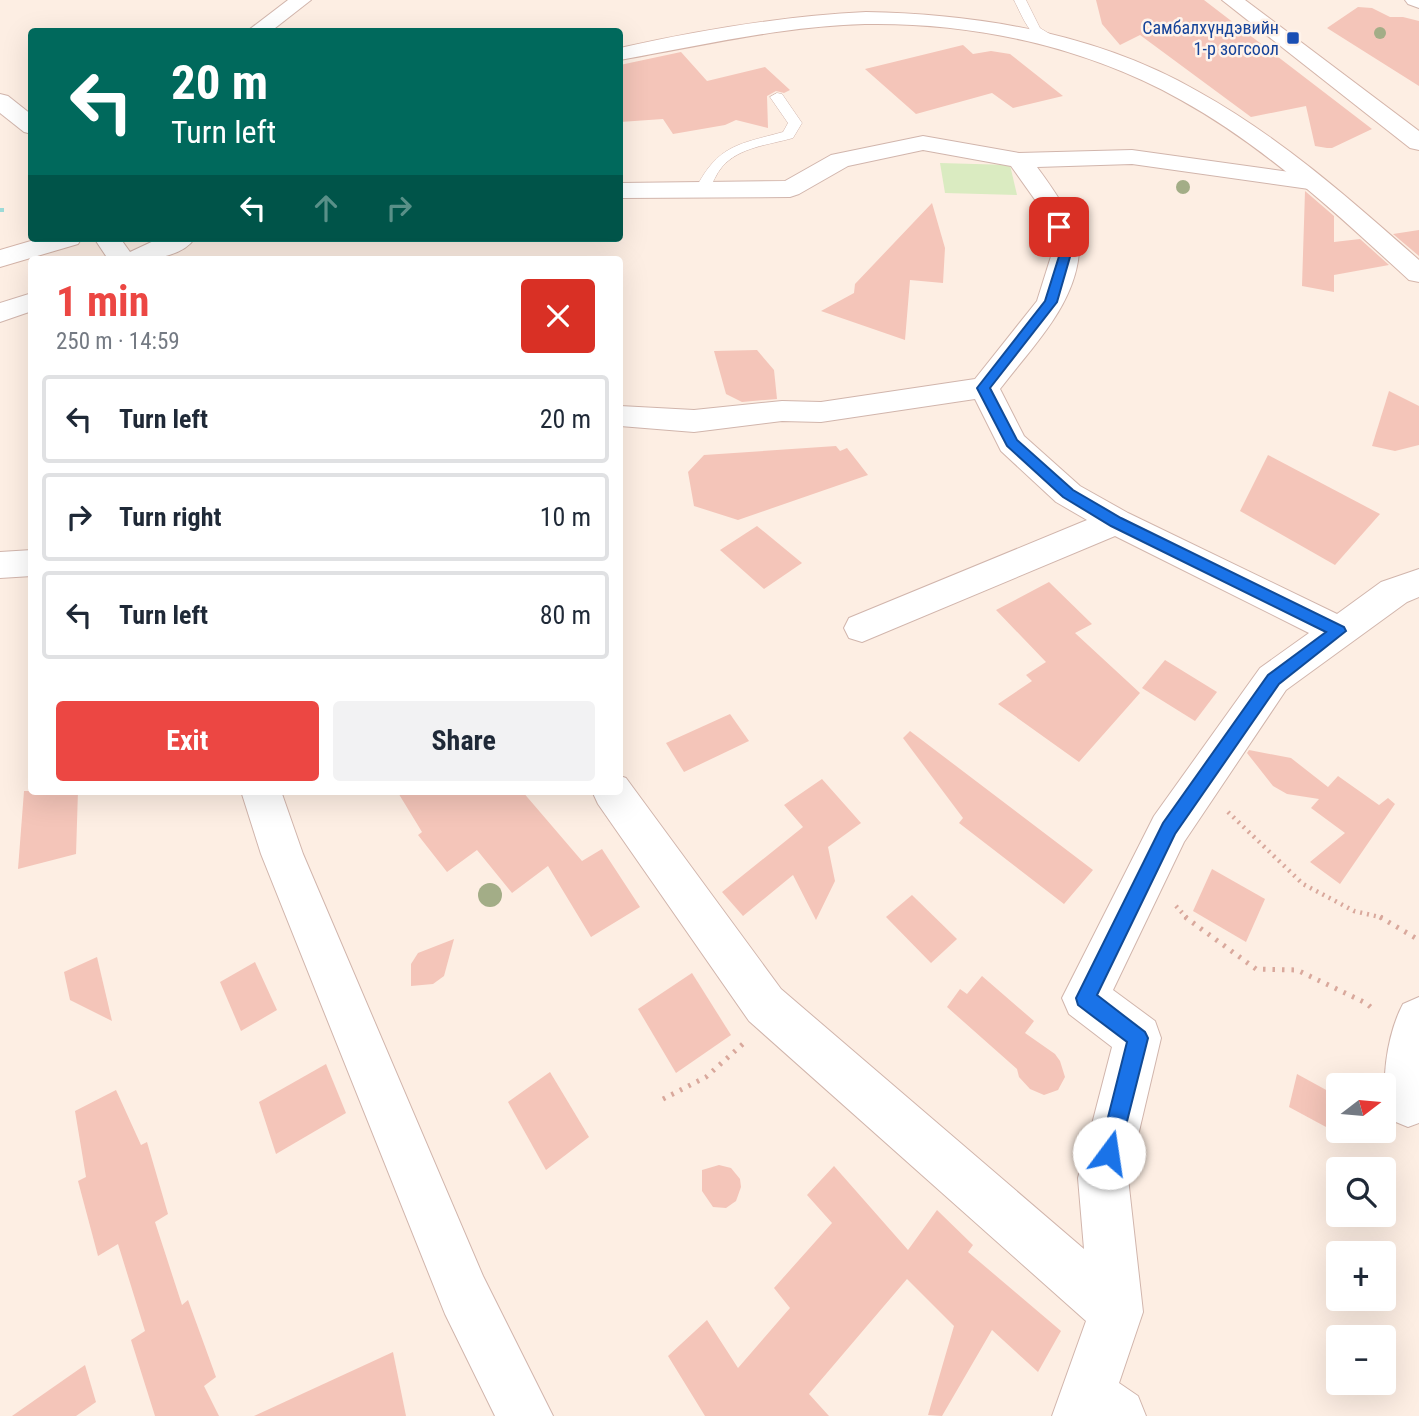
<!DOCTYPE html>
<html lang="en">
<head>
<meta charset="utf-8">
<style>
  :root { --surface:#fff; --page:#f2f2f3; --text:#1f2937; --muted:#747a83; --line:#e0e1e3; --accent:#ec4743 }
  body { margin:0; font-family:"Roboto Condensed",sans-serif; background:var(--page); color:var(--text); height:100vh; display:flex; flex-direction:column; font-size:26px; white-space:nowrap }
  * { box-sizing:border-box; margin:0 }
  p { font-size:23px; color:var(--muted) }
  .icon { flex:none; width:38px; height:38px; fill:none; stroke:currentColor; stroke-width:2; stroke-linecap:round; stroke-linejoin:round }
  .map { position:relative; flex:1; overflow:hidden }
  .side { position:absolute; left:28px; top:256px; width:595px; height:539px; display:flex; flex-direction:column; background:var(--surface); border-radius:7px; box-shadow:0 7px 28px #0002 }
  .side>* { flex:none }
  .banner { position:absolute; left:28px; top:28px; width:595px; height:214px; border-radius:7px; box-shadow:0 7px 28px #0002; background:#00695c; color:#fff; overflow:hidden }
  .needle { width:46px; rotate:74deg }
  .tools { position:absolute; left:1326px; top:1073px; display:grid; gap:14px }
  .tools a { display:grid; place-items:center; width:70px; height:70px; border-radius:7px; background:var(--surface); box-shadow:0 7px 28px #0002; font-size:35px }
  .pin { position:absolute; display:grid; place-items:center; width:60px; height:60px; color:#fff; margin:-30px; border-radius:14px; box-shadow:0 4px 10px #0006 }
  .me { position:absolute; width:77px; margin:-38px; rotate:14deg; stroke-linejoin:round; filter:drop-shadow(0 0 5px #0008) }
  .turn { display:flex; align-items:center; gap:24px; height:147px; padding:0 28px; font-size:32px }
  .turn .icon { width:91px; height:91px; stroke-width:2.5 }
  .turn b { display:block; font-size:49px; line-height:60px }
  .lanes { display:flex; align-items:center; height:66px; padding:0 28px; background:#0003; justify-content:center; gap:35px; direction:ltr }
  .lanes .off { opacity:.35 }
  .round { display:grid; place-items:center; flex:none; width:74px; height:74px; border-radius:7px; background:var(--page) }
  .head { display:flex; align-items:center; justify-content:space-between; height:119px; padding:0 28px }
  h1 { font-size:42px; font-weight:700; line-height:52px; color:var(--accent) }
  .cta { display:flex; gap:14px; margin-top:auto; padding:14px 28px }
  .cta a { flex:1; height:80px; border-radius:7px; background:var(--accent); color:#fff; font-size:28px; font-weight:700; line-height:80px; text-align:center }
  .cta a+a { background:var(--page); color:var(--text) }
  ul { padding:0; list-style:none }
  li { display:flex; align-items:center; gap:21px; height:88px; margin:0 14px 10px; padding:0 14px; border:4px solid var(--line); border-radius:7px }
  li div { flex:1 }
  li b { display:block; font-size:26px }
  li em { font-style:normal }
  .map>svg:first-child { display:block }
  .green { fill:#daebc1 }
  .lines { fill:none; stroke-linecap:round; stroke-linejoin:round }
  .stream { fill:#9cdad7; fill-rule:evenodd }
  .building { fill:#f4c5b9 }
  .lane-casing { stroke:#d1b5ac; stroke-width:1 }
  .street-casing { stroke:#d1b5ac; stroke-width:2 }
  .secondary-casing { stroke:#d4b4a9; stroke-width:2 }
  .path-far1 { stroke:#d9a89c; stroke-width:4.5; stroke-dasharray:2 5; stroke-linecap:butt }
  .path { stroke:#d9a89c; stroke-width:5; stroke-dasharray:2.5 7; stroke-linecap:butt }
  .lane { fill:#fff; fill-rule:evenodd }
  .street { fill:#fff; fill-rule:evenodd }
  .secondary { fill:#fff; fill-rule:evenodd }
  .tree { fill:#a3ad87 }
  .route { fill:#1a73e8; stroke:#114b97; stroke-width:2 }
  .transit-dot { fill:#1a4fb4; stroke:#fff3ea; stroke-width:2.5 }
  .labels { text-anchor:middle; stroke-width:5; stroke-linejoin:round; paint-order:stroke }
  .far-transit-label { font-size:18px; fill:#164399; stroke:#fff3ea; text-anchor:end }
</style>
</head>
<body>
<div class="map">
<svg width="1419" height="1416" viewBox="0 0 1419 1416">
  <rect width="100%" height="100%" fill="#fdeee3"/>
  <path class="green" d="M 940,163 L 1010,165 L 1017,195 L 945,193 Z"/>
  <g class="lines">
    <rect class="stream" x="0" y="208" width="4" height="4"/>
  </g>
  <g class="building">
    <path d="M 1096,0 L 1204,0 L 1372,129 L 1332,148 L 1327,148 L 1315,146 L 1306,106 L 1251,117 L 1140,35 L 1120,45 L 1102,24 Z"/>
    <path d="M 1358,7 L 1372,8 L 1390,17 L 1403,17 L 1419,21 L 1419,86 L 1327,28 Z"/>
    <path d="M 963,45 L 973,54 L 991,51 L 1010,54 L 1063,96 L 1013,108 L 992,93 L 916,114 L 865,69 Z"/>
    <path d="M 681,52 L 707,81 L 765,67 L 790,90 L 784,93 L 776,91 L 767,96 L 768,128 L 736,120 L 725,125 L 673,134 L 663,119 L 620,122 L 620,65 Z"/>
    <path d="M 1305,191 L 1334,216 L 1334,242 L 1360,239 L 1389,265 L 1334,275 L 1334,292 L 1302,286 Z"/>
    <path d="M 932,203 L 945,248 L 943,283 L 910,280 L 905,340 L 821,311 L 854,293 L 855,284 Z"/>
    <path d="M 1419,230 L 1419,256 L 1393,234 Z"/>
    <path d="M 757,350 L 774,370 L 777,399 L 742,402 L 726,394 L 714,351 Z"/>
    <path d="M 1389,391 L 1419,406 L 1419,445 L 1395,451 L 1372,446 Z"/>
    <path d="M 836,446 L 840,451 L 847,448 L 868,475 L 738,520 L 694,506 L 688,472 L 704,455 Z"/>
    <path d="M 1268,455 L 1380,514 L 1335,565 L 1240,511 Z"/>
    <path d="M 757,526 L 802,563 L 764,589 L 720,550 Z"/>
    <path d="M 1049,582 L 1092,624 L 1075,633 L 1140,693 L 1079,762 L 998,704 L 1032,681 L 1026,675 L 1046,662 L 996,610 Z"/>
    <path d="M 1165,660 L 1217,692 L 1195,721 L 1142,688 Z"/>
    <path d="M 730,714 L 749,741 L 684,772 L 666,743 Z"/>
    <path d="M 910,731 L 1093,870 L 1064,904 L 959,823 L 963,818 L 903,738 Z"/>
    <path d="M 1249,750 L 1291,758 L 1328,787 L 1338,776 L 1379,805 L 1388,798 L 1395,804 L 1340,884 L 1310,862 L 1345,833 L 1311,808 L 1319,799 L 1287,794 L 1273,786 L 1247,753 Z"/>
    <path d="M 822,779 L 861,823 L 828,847 L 835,881 L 816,920 L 793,875 L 743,916 L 722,892 L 803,827 L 784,805 Z"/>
    <path d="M 24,791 L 78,791 L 76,854 L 18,869 Z"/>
    <path d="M 397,791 L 522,791 L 582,861 L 602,849 L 640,907 L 591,937 L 548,866 L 512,893 L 477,850 L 447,872 L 418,835 L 422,832 Z"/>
    <path d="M 1212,869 L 1265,899 L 1246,942 L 1193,911 Z"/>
    <path d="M 912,895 L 957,939 L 931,963 L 886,917 Z"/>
    <path d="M 454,939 L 444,976 L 433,984 L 411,986 L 411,964 L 418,953 Z"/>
    <path d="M 97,957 L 112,1021 L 70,1000 L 64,972 Z"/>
    <path d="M 255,962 L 277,1010 L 241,1031 L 220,982 Z"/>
    <path d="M 692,973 L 731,1035 L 676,1073 L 638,1009 Z"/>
    <path d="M 982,976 L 1034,1021 L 1025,1033 L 1055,1054 L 1060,1061 L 1065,1077 L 1058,1090 L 1044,1095 L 1030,1089 L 1019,1077 L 1017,1069 L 947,1007 L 960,989 L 967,994 Z"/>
    <path d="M 326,1064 L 346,1113 L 276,1154 L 259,1102 Z"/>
    <path d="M 550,1072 L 589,1137 L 546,1170 L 508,1102 Z"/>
    <path d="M 1297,1074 L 1339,1097 L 1339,1134 L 1289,1107 Z"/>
    <path d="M 116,1090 L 141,1145 L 147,1142 L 168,1214 L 155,1222 L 182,1305 L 188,1300 L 216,1377 L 204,1386 L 219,1416 L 155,1416 L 131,1340 L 145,1331 L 118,1244 L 98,1256 L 78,1181 L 86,1177 L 75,1111 Z"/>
    <path d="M 719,1165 L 731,1168 L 740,1179 L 741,1187 L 736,1201 L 726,1208 L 713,1207 L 702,1191 L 702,1170 Z"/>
    <path d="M 834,1166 L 908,1250 L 937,1210 L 973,1245 L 968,1252 L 1061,1331 L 1038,1372 L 992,1330 L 942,1416 L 928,1415 L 954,1326 L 907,1279 L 809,1394 L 829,1416 L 705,1416 L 668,1356 L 707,1320 L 738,1368 L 790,1308 L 774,1288 L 832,1223 L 807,1195 Z"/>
    <path d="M 393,1352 L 406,1416 L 254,1416 Z"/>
    <path d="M 85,1365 L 96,1402 L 76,1416 L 12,1416 Z"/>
  </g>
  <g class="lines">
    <g class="lane-casing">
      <g id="lane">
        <path d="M 1014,0 L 1026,0 L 1040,28 L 1058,39 L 1058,45 C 1034,48 1023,18 1014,0 Z"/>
        <path d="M 777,93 L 782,94 L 802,123 L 793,138 C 769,145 739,147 722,167 C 716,174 713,183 708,191 L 698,191 L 696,188 C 718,145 739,144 783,132 L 788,123 L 770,97 Z"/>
      </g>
    </g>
    <g class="street-casing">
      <g id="street">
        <path d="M 288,0 L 311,0 L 270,32 L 246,32 Z"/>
        <path d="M 1405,0 L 1419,0 L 1419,8 L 1408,4 Z"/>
        <path d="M 0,94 L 8,96 L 32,115 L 32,134 L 24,132 L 0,113 Z"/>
        <path d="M 923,136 L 1019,153 L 1132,150 L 1318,176 L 1322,181 L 1318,186 L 1309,189 L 1132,164 L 1037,167 C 1051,186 1081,227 1079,252 C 1075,306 1031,348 1000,389 L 1024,436 L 1080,486 L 1128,513 L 1337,614 L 1381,582 L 1419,569 L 1419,597 L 1407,602 L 1286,690 L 1184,842 L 1113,990 L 1155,1021 L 1161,1038 L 1128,1178 L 1143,1312 L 1119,1383 L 1138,1396 L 1146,1416 L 1052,1416 L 1086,1321 L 749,1021 L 598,804 L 592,791 L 620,791 L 620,776 L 626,778 L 781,989 L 1084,1249 L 1078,1178 L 1112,1047 L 1069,1014 L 1062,998 L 1154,816 L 1260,668 L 1309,633 L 1115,536 L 862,642 L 849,638 L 844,628 L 849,618 L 1087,520 L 1056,502 L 1001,451 L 975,399 L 821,422 L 782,421 L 694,432 L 620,426 L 620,406 L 694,410 L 782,401 L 821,402 L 975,379 L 1037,301 L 1053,250 L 1038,204 L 1011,166 L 923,150 L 848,166 L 799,194 L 790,197 L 620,198 L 620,183 L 785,181 L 831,155 Z"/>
        <path d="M 94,238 L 120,238 L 130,252 L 160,238 L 195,238 C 178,263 135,259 108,259 Z"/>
        <path d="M 32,293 L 32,311 L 0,322 L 0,303 Z"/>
        <path d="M 32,550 L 32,576 L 0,578 L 0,552 Z"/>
        <path d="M 241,791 L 281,791 L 303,854 L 483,1276 L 553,1416 L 495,1416 L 445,1314 L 261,854 Z"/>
        <path d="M 1419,997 L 1419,1123 L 1408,1127 L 1391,1120 C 1378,1089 1387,1034 1403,1004 Z"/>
      </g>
    </g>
    <g class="secondary-casing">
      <g id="secondary">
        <path d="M 1222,0 L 1245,0 L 1419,131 L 1419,150 L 1410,148 Z"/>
        <path d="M 866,12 C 980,14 1099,34 1199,92 C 1280,137 1350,199 1419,260 L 1419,282 L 1409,280 C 1338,215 1266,147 1181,100 C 1086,47 974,22 865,24 C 783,26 700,46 620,60 L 620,48 C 700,30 784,16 866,12 Z"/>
        <path d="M 41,238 L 82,238 L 78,244 L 0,267 L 0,250 Z"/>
      </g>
    </g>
    <g class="path-far1">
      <path d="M 1228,812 L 1303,884 L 1354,911 L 1384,918"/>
      <path d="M 1176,906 L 1187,918"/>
    </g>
    <g class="path">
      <path d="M 1185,917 L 1256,969 L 1297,970 L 1366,1003 L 1375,1011"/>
      <path d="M 1380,917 L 1419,940"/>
      <path d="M 663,1099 L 706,1077 L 744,1043"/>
    </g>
    <use href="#lane" class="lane"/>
    <use href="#street" class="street"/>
    <use href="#secondary" class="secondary"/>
  </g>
  <g class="tree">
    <circle cx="1380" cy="33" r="6"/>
    <circle cx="1183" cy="187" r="7"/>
    <circle cx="490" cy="895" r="12"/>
  </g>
  <path class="route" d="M 1059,224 L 1064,227 L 1072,250 L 1057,302 L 990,388 L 1017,440 L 1073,490 L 1121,518 L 1344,627 L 1346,631 L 1279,684 L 1175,834 L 1097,995 L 1145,1032 L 1148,1038 L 1119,1153 L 1116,1161 L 1109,1164 L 1102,1161 L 1099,1153 L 1127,1042 L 1078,1005 L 1076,998 L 1163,823 L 1268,675 L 1326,632 L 1111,526 L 1063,497 L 1007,446 L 977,388 L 1045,301 L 1061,250 L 1053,227 Z"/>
  <rect class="transit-dot" x="1286" y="31" width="14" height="14" rx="3.5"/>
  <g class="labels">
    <g class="far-transit-label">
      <text x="1279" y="34">Самбалхүндэвийн<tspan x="1279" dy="21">1-р зогсоол</tspan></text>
    </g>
  </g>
</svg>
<div class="tools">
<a><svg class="needle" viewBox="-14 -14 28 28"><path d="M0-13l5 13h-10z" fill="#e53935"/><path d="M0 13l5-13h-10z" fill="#747a83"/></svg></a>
<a><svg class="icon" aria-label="search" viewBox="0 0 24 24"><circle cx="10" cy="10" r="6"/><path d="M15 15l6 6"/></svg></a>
<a>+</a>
<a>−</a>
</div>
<div class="pin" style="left:1059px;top:227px;background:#d93025"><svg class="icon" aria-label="arrive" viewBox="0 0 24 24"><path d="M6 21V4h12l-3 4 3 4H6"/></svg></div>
<svg class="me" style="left:1109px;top:1153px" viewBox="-20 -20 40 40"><circle r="19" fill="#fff"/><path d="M0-13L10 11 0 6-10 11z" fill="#1a73e8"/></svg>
<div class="banner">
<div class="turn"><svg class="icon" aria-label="left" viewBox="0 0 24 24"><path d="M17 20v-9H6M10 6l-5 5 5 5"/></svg><div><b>20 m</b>Turn left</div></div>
<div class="lanes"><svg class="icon" aria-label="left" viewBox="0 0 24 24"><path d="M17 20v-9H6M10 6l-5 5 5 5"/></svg><svg class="icon off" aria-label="ahead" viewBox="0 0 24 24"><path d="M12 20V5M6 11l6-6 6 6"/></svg><svg class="icon off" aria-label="right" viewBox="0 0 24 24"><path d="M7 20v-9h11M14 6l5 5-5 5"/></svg></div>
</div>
<section class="side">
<div class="head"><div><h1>1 min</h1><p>250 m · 14:59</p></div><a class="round" style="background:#d93025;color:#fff"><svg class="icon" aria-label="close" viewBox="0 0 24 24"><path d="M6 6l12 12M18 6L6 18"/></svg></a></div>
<ul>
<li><svg class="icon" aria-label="left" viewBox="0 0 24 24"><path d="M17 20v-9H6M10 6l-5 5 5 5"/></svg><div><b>Turn left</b></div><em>20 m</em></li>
<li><svg class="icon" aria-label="right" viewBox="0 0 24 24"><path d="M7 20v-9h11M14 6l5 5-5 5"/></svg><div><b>Turn right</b></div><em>10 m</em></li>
<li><svg class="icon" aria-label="left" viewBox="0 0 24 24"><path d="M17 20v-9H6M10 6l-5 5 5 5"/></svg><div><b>Turn left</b></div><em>80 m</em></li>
</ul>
<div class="cta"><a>Exit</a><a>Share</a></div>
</section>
</div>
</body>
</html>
